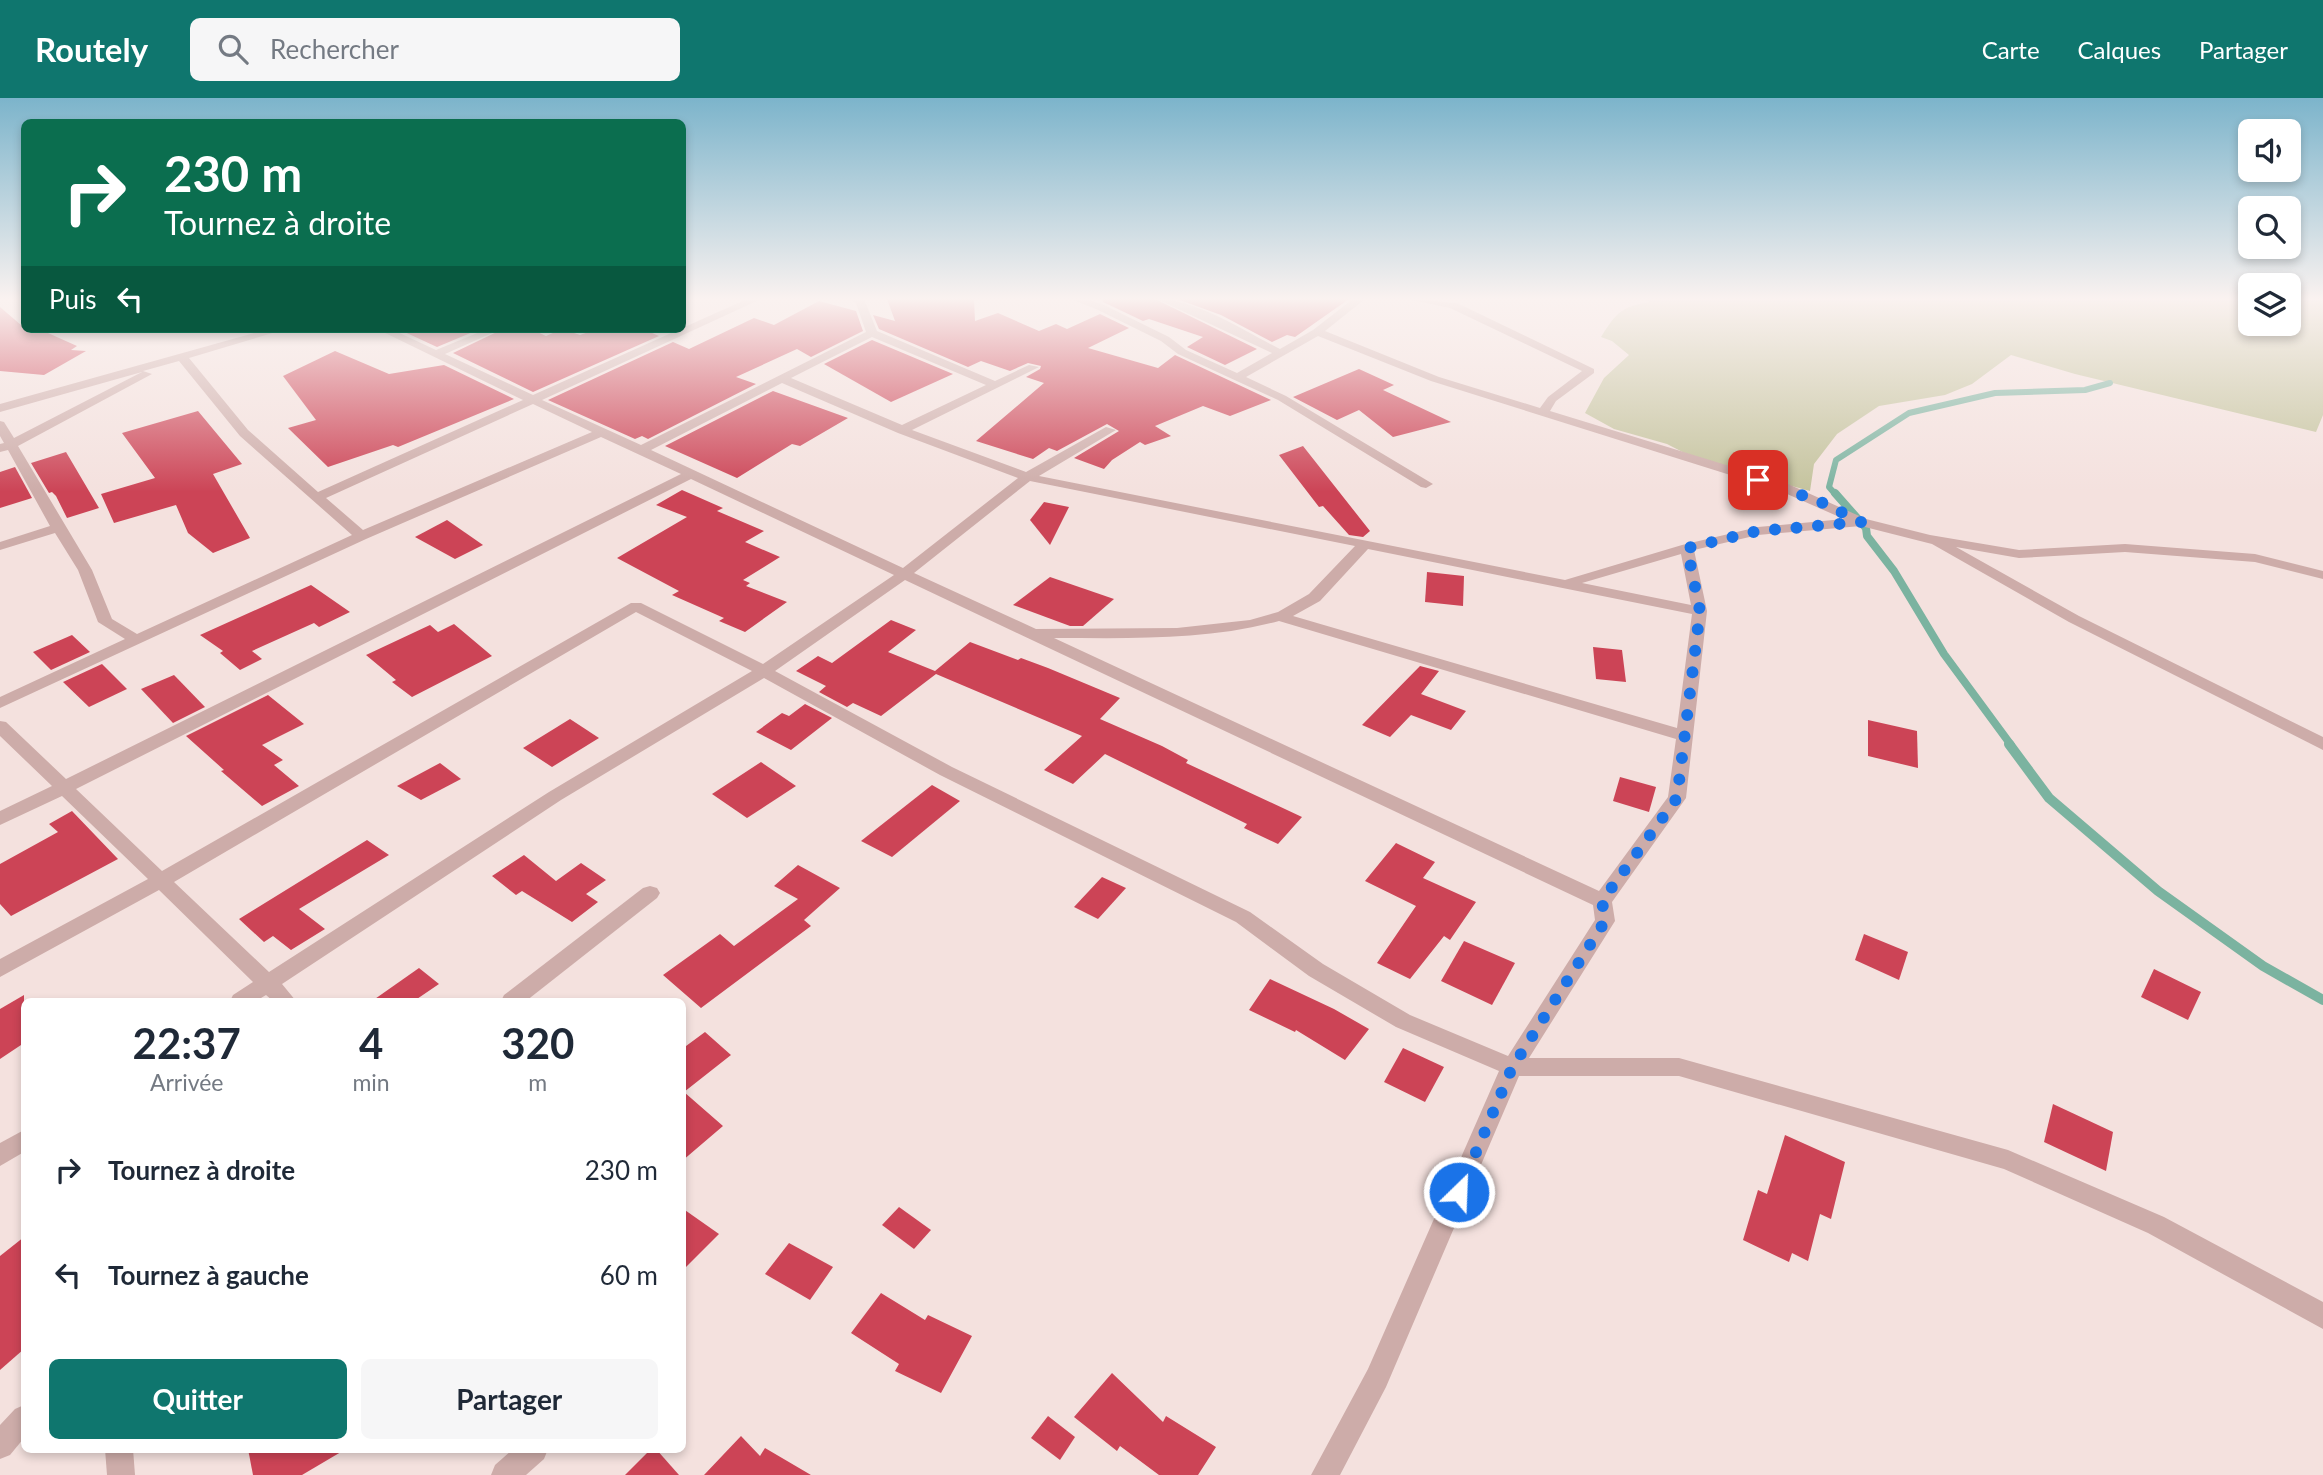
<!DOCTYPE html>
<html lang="fr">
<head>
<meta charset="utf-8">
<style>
  :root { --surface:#fff; --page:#f6f6f7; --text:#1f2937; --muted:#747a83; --accent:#0f766e }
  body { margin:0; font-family:Lato,sans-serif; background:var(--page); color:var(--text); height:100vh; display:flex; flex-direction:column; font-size:26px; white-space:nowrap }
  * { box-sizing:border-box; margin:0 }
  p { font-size:23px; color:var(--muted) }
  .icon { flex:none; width:38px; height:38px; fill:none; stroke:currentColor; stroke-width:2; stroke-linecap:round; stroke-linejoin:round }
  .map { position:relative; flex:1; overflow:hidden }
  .side { position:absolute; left:21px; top:900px; width:665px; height:455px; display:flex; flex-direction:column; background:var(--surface); border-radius:10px; box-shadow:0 4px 10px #0003 }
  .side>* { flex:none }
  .banner { position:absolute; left:21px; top:21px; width:665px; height:214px; border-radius:10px; box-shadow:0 4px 10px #0003; background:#0b6e4f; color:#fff; overflow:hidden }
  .buttons { position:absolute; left:2238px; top:21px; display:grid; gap:14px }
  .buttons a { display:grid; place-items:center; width:63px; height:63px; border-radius:10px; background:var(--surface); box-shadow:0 4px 10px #0003; font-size:35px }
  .pin { position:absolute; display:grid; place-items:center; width:60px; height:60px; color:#fff; margin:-30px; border-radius:14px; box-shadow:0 4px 10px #0006 }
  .me { position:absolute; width:77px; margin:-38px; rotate:24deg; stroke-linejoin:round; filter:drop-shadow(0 0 5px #0008) }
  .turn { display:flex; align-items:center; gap:24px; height:147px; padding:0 28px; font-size:32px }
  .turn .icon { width:91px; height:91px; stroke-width:2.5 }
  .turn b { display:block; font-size:49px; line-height:60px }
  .then { display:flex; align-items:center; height:66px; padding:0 28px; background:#0003; gap:14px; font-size:26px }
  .eta { display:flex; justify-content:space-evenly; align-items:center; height:119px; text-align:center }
  .eta b { font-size:42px; font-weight:700; line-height:49px }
  .button { display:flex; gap:14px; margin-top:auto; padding:14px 28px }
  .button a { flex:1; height:80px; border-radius:10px; background:var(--accent); color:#fff; font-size:28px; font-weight:700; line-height:80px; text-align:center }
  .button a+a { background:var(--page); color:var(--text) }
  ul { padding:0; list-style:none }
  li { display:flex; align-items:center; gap:21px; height:105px; padding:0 28px }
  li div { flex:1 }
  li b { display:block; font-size:26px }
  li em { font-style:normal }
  header { display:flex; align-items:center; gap:42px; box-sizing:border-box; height:98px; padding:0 35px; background:var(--accent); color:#fff }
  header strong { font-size:33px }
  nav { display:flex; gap:38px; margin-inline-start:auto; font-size:24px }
  .search { width:490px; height:63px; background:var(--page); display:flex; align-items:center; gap:18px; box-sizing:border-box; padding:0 24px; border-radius:10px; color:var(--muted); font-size:26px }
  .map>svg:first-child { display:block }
  .green { fill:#c4c39d }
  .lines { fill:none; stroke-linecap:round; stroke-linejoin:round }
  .stream-far2 { stroke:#7bb3a0; stroke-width:6 }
  .stream-far1 { stroke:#7bb3a0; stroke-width:8 }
  .stream { stroke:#7bb3a0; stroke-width:10 }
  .building { fill:#cc4456 }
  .minor { fill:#cdaca9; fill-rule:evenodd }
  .route { stroke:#1a73e8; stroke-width:12; stroke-dasharray:0 21.6 }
</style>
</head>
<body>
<header>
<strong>Routely</strong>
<div class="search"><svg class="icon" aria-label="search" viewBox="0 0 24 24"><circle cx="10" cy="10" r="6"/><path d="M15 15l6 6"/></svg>Rechercher</div>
<nav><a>Carte</a><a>Calques</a><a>Partager</a></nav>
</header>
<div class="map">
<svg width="2323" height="1377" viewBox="0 0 2323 1377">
  <rect width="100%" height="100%" fill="#f4e1de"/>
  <path class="green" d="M 1647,201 L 2250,201 L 2250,226 L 2289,226 L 2289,201 L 2323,201 L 2323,317 L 2316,334 L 2075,276 L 2011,257 L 1972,286 L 1945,297 L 1879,308 L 1837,336 L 1814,366 L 1810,393 L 1698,362 L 1667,346 L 1614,331 L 1585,315 L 1604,280 L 1629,257 L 1612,243 L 1601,239 C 1616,215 1622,208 1650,204 Z"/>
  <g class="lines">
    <path class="stream-far2" d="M 1836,397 L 1829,389 L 1836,362 L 1909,315 L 1995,295 L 2085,292 L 2110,285"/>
    <path class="stream-far1" d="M 1835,395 L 1866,430 L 1867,438 L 1894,473 L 1944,556 L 2011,647"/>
    <path class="stream" d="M 2009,646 L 2049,700 L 2158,793 L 2263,868 L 2323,902"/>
  </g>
  <g class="building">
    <path d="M 887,201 L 974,201 L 975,223 L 998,215 L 1039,233 L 1056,226 L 1067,231 L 1100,216 L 1129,230 L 1088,250 L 1158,270 L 1175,257 L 1271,302 L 1230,318 L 1203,308 L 1155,328 L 1171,338 L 1145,347 L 1140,344 L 1112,362 L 1104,371 L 1074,360 L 1119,333 L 1107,326 L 1057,353 L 1049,350 L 1033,361 L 976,343 L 1044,285 L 1026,279 L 1040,271 L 1041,268 L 1028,265 L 1010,273 L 981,263 L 968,269 L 879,231 L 873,217 L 895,223 Z"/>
    <path d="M 1103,201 L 1155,201 L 1257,251 L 1225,267 L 1187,249 L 1203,239 L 1149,221 L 1143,223 L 1103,204 Z"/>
    <path d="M 1177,201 L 1349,201 L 1295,239 L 1287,237 L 1272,244 L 1221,217 Z"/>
    <path d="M 819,203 L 856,213 L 863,233 L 811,259 L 797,251 L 736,279 L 756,286 L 648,341 L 642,338 L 635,341 L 548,302 L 673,244 L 689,251 L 754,220 L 774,227 Z"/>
    <path d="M 0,209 L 21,227 L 24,226 L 24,231 L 39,231 L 77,248 L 71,252 L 86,253 L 44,277 L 0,273 Z"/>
    <path d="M 398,231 L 480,231 L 437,249 Z"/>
    <path d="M 503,231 L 531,231 L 546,238 L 562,231 L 580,237 L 597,231 L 643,231 L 659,238 L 533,294 L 453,255 Z"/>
    <path d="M 872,242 L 953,276 L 891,304 L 824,266 Z"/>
    <path d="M 335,253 L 389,276 L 444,267 L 514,301 L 398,349 L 393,347 L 328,369 L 288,330 L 316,322 L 283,278 Z"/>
    <path d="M 1359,271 L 1394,287 L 1383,292 L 1451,324 L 1393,339 L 1359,312 L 1337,322 L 1293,299 Z"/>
    <path d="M 773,293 L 848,320 L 800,348 L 792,346 L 737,380 L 665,348 Z"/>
    <path d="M 198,313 L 242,366 L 213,376 L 250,440 L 213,455 L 188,435 L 176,407 L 114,425 L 101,396 L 155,380 L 122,335 Z"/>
    <path d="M 1303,348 L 1370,433 L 1363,439 L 1349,437 L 1323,408 L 1319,409 L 1279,357 Z"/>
    <path d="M 66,354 L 99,410 L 67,420 L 56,398 L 52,394 L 49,395 L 31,365 Z"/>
    <path d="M 15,369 L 32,400 L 0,410 L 0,374 Z"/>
    <path d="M 682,392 L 723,410 L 717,413 L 764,433 L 745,444 L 780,459 L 743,482 L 750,485 L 746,488 L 787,504 L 745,534 L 719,523 L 724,520 L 672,497 L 679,493 L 617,460 L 687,419 L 656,407 Z"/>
    <path d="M 1044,404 L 1069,409 L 1050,447 L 1030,422 Z"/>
    <path d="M 447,422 L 483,447 L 455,461 L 415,439 Z"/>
    <path d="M 1427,474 L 1464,478 L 1463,508 L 1425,504 Z"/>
    <path d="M 1050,479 L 1114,501 L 1083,528 L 1070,528 L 1013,507 Z"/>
    <path d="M 311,487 L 350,514 L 319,529 L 314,525 L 252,553 L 262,561 L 240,572 L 220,555 L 223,553 L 200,537 Z"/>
    <path d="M 891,522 L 916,532 L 888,554 L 935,573 L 970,544 L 1018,562 L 1021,560 L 1048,570 L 1120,600 L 1100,621 L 1162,648 L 1188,662 L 1186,665 L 1302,719 L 1278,746 L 1244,730 L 1247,726 L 1105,656 L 1073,686 L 1044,672 L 1082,638 L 936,576 L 881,618 L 853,605 L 847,609 L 819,594 L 826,588 L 796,573 L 818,558 L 832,565 Z"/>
    <path d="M 454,526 L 492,558 L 412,599 L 392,584 L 396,582 L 366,557 L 430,527 L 438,534 Z"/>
    <path d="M 72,537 L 90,554 L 51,572 L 33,554 Z"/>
    <path d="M 1593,549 L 1622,552 L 1626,584 L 1596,581 Z"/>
    <path d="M 102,566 L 127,591 L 89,609 L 63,584 Z"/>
    <path d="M 1420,568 L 1439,573 L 1421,596 L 1466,613 L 1451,632 L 1411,617 L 1390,639 L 1362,627 Z"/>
    <path d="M 174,577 L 205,609 L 173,625 L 141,591 Z"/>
    <path d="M 268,597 L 304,626 L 262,647 L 283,662 L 274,667 L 299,688 L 262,708 L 221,673 L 224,672 L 186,638 Z"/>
    <path d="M 805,606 L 832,620 L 791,652 L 756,634 L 782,615 L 789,618 Z"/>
    <path d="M 570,621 L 599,640 L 552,669 L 523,650 Z"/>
    <path d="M 1868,622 L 1917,633 L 1918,670 L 1868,658 Z"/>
    <path d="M 761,664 L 796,688 L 747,720 L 712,696 Z"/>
    <path d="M 440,665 L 461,681 L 421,702 L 397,688 Z"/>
    <path d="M 1620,679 L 1656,689 L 1649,714 L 1613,703 Z"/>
    <path d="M 932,687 L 960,703 L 892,759 L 861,743 Z"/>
    <path d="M 72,713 L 118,761 L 11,818 L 0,806 L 0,766 L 58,734 L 49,726 Z"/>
    <path d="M 367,742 L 389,757 L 299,811 L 325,831 L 291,852 L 273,838 L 264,844 L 239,821 Z"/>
    <path d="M 1396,745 L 1435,764 L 1423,780 L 1476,804 L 1450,842 L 1444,838 L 1410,881 L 1377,865 L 1416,808 L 1365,783 Z"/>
    <path d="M 524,757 L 556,783 L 581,765 L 606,782 L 586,796 L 598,804 L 572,824 L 522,793 L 516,797 L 492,778 Z"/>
    <path d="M 798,767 L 840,790 L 804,822 L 811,828 L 701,910 L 663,877 L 720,836 L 734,848 L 798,801 L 774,788 Z"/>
    <path d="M 1102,779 L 1126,790 L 1098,821 L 1074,809 Z"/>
    <path d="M 1864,836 L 1908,854 L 1899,882 L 1855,862 Z"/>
    <path d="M 1464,843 L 1515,865 L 1492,907 L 1441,883 Z"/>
    <path d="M 419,870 L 439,886 L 414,903 L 372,903 Z"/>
    <path d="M 2154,871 L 2201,894 L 2188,922 L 2141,899 Z"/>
    <path d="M 1270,881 L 1334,911 L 1369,931 L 1345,962 L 1296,932 L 1295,934 L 1249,912 Z"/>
    <path d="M 24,897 L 24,945 L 0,961 L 0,911 Z"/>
    <path d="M 705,934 L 731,957 L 684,994 L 723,1028 L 682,1063 L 682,951 Z"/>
    <path d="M 1403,950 L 1444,969 L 1425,1004 L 1384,984 Z"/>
    <path d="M 2053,1006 L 2113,1034 L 2106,1073 L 2044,1044 Z"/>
    <path d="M 1785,1037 L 1845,1064 L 1831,1121 L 1820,1116 L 1808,1163 L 1792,1155 L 1789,1164 L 1743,1142 L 1758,1092 L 1767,1096 Z"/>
    <path d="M 899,1109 L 931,1132 L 914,1151 L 882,1127 Z"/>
    <path d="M 682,1110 L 719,1136 L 682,1173 Z"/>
    <path d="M 24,1139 L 24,1251 L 0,1272 L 0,1158 Z"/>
    <path d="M 789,1145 L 833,1169 L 810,1202 L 765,1176 Z"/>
    <path d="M 881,1195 L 925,1222 L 928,1217 L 972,1238 L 941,1295 L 895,1273 L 899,1266 L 851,1235 Z"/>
    <path d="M 1112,1275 L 1163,1324 L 1166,1318 L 1216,1349 L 1198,1377 L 1159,1377 L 1120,1348 L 1117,1353 L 1074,1319 Z"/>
    <path d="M 1048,1318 L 1075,1339 L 1060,1362 L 1031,1340 Z"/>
    <path d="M 741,1338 L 760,1358 L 765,1350 L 811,1377 L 704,1377 Z"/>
    <path d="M 248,1351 L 346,1351 L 302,1377 L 253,1377 Z"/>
    <path d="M 651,1351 L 656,1351 L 679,1377 L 625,1377 Z"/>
  </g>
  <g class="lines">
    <g class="minor">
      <path d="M 747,201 L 761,201 L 542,302 L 641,347 L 866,234 L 856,205 L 848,201 L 864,201 L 877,233 L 995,283 L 1029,267 L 1039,269 L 912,332 L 1026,374 L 1106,329 L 1116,332 L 1039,378 L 1565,482 L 1682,447 L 1758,429 L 1844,421 L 1778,392 L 1431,283 L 1318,238 L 1246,279 L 1286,298 L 1433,386 L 1426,390 L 1421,389 L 1278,302 L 1178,256 L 1161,243 L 1096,211 L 1070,201 L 1086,201 L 1104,207 L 1169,239 L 1186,252 L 1237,275 L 1272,255 L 1157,201 C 1196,201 1244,233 1280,251 L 1313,232 L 1353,201 L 1365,201 L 1325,233 L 1439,279 L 1540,310 L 1548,299 L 1582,273 L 1450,210 L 1407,201 L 1457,205 L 1594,271 L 1594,275 L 1556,303 L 1550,313 L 1788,386 L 1866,421 L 1930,437 L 2019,452 L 2125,446 L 2255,456 L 2323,473 L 2323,481 L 2255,464 L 2125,454 L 2019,460 L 1956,449 L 2079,518 L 2323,639 L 2323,652 L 2069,524 L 1932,446 L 1861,428 L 1758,437 L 1694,452 L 1707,513 L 1686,700 L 1612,804 L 1615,823 L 1529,960 L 1679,960 L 2008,1052 L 2164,1119 L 2323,1204 L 2323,1231 L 2148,1135 L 2004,1071 L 1679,978 L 1519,978 L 1386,1289 L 1340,1377 L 1311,1377 L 1368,1271 L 1499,973 L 1396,929 L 1309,878 L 1236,824 L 940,677 L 764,580 L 561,702 L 282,886 L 296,903 L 273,903 L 266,897 L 256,903 L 230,903 L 233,897 L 253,884 L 159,792 L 0,879 L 0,861 L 148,781 L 62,698 L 0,727 L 0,713 L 52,688 L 0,638 L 0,623 L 6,624 L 66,681 L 681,376 L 601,339 L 366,441 L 0,610 L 0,599 L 125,541 L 98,524 L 78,472 L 55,435 L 0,452 L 0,444 L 50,428 L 8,352 L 0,354 L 0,346 L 4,345 L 0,338 L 0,323 L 4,324 L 14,340 L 142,274 L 0,314 L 0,306 L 269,231 L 286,231 L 189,260 L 248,332 L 318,394 L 523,302 L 377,231 L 391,231 L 436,252 L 487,231 L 501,231 L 445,256 L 533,297 ZM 872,239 L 986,287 L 902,327 L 791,280 ZM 179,263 L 240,338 L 352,437 L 137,536 L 112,521 L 92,472 L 18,348 L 152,276 L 143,273 ZM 782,285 L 898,335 L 1018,380 L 903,470 L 651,352 ZM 533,306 L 592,334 L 363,432 L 326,400 ZM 691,381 L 894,477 L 763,566 L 641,505 L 631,505 L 162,773 L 76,691 ZM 1030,383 L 1355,448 L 1309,496 L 1278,514 L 1250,522 L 1177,530 L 1036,531 L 914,475 ZM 1368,451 L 1692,516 L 1677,630 L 1293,518 L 1320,503 ZM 1681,456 L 1691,507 L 1582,485 ZM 905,482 L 1593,807 L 1595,822 L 1508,958 L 1410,917 L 1323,866 L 1250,814 L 952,669 L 775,573 ZM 636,514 L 752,573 L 549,694 L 269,874 L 174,784 ZM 1279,523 L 1676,641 L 1668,699 L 1599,793 L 1054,540 C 1130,540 1206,543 1279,523 Z"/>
      <path d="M 650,788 L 657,790 L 660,795 L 657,800 L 526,903 L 501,903 L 504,897 L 643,790 Z"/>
      <path d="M 24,1032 L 24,1054 L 0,1068 L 0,1045 Z"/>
      <path d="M 24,1307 L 24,1340 L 10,1357 L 0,1361 L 0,1327 L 15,1311 Z"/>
      <path d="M 105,1351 L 133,1351 L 135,1377 L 107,1377 Z"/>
      <path d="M 513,1351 L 548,1351 L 544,1361 L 526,1377 L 491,1377 L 495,1367 Z"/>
    </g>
  </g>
  <linearGradient id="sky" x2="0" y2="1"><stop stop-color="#7cb4cb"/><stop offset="0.51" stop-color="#faf2f0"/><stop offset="1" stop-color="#faf2f0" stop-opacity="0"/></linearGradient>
  <rect width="2323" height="394" fill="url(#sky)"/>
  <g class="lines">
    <path class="route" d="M 1459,1094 L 1512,970 L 1605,823 L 1602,803 L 1677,700 L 1700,513 L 1687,450 L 1758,433 L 1861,424 L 1819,403 L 1758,382"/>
  </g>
</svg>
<div class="buttons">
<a><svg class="icon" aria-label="sound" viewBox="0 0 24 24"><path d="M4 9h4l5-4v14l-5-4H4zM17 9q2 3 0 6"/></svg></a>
<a><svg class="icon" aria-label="search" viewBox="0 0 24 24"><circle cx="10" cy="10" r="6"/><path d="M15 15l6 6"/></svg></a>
<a><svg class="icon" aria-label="layers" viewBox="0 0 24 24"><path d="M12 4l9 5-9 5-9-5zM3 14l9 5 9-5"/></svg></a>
</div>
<div class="pin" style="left:1758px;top:382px;background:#d93025"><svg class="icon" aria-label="arrive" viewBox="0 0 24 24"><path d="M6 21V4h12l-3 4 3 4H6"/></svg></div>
<svg class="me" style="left:1459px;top:1094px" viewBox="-20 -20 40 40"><circle r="17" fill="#1a73e8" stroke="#fff" stroke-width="3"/><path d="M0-11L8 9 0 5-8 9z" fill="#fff"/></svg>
<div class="banner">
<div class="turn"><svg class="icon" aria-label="right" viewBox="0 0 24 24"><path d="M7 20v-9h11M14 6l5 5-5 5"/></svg><div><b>230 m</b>Tournez à droite</div></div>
<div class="then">Puis<svg class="icon" aria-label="left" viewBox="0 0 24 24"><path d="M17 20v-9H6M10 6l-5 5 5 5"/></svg></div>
</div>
<section class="side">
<div class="eta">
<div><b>22:37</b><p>Arrivée</p></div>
<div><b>4</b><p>min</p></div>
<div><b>320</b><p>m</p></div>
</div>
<ul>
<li><svg class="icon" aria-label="right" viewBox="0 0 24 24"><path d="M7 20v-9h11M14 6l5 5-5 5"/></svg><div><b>Tournez à droite</b></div><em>230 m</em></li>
<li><svg class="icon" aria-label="left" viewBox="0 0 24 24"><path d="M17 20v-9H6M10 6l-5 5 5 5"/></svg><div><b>Tournez à gauche</b></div><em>60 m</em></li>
</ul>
<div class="button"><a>Quitter</a><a>Partager</a></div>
</section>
</div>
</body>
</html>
